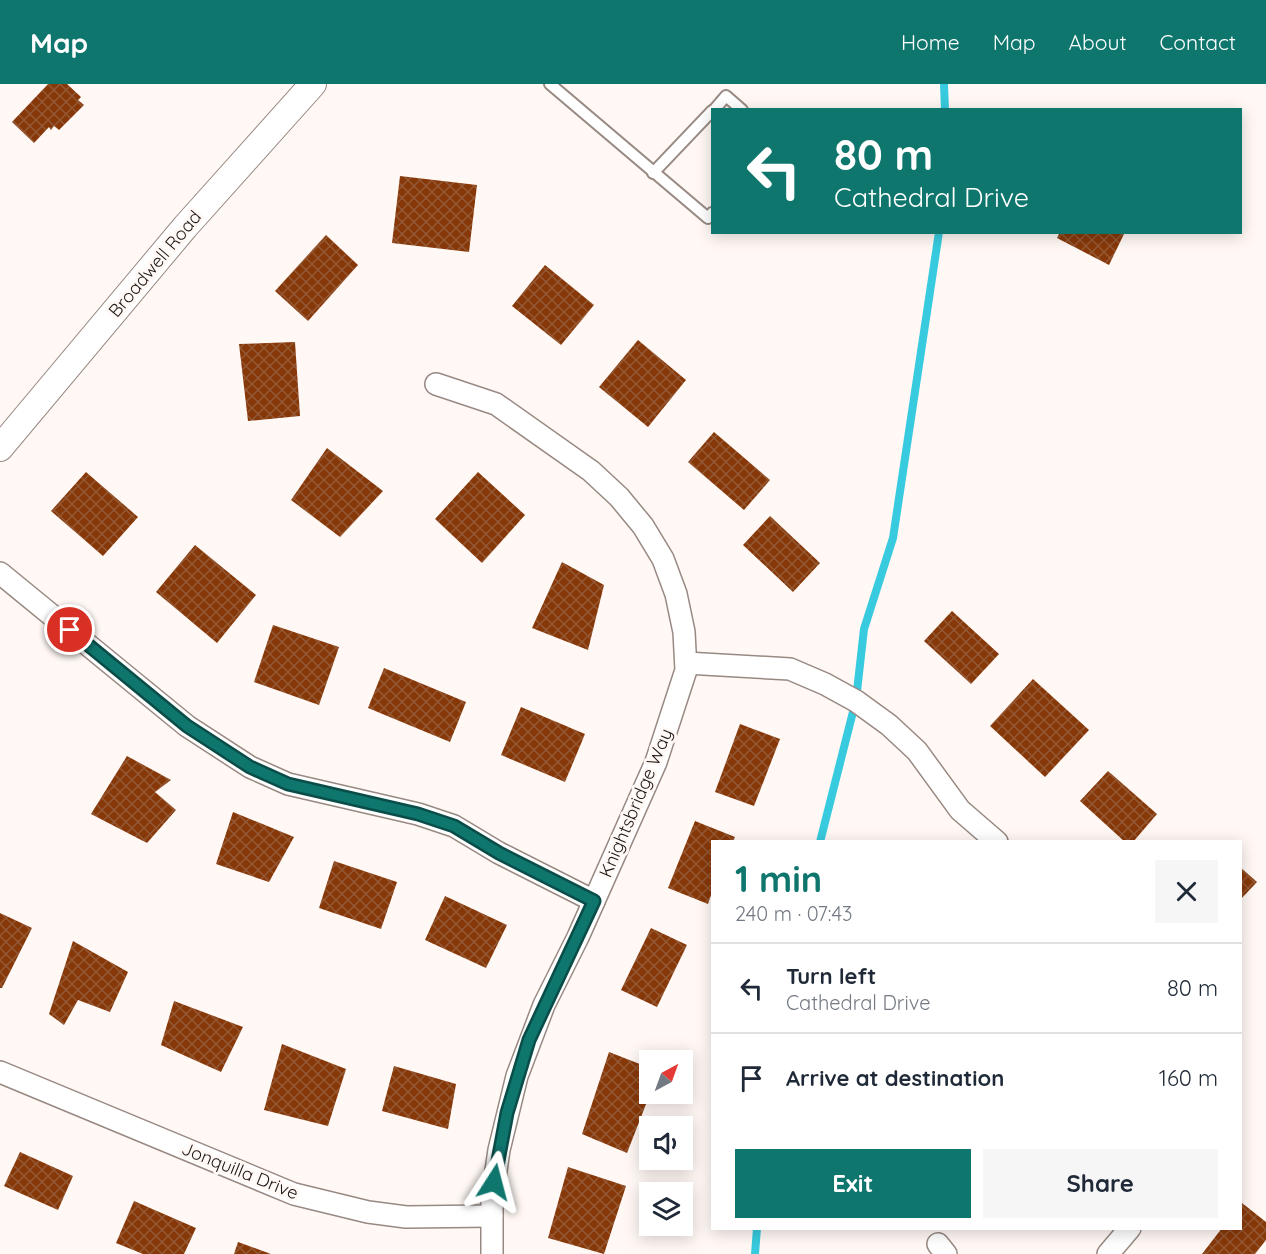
<!DOCTYPE html>
<html lang="en">
<head>
<meta charset="utf-8">
<style>
  :root { --surface:#fff; --page:#f6f6f7; --text:#1f2937; --muted:#747a83; --line:#e0e1e3; --accent:#0f766e }
  body { margin:0; font-family:Quicksand,sans-serif; background:var(--page); color:var(--text); height:100vh; display:flex; flex-direction:column; font-size:22px; white-space:nowrap }
  * { box-sizing:border-box; margin:0 }
  p { font-size:20px; color:var(--muted) }
  .icon { flex:none; width:33px; height:33px; fill:none; stroke:currentColor; stroke-width:2; stroke-linecap:round; stroke-linejoin:round }
  .map { position:relative; flex:1; overflow:hidden }
  .panel { position:absolute; left:711px; top:756px; width:531px; height:390px; display:flex; flex-direction:column; background:var(--surface); border-radius:0px; box-shadow:0 3px 15px #0003 }
  .panel>* { flex:none }
  .banner { position:absolute; left:711px; top:24px; width:531px; height:126px; border-radius:0px; box-shadow:0 3px 15px #0003; background:#0f766e; color:#fff; overflow:hidden }
  .needle { width:39px; rotate:41deg }
  .fabs { position:absolute; left:639px; top:966px; display:grid; gap:12px }
  .fabs a { display:grid; place-items:center; width:54px; height:54px; border-radius:0px; background:var(--surface); box-shadow:0 3px 15px #0003; font-size:30px }
  .pin { position:absolute; display:grid; place-items:center; width:51px; height:51px; color:#fff; margin:-26px; border:3px solid #fff; border-radius:50%; box-shadow:0 2px 6px #0007 }
  .me { position:absolute; width:66px; margin:-33px; rotate:9deg; stroke-linejoin:round; filter:drop-shadow(0 0 4px #0008) }
  .turn { display:flex; align-items:center; gap:21px; height:126px; padding:0 24px; font-size:27px }
  .turn .icon { width:78px; height:78px; stroke-width:2.5 }
  .turn b { display:block; font-size:42px; line-height:51px }
  .round { display:grid; place-items:center; flex:none; width:63px; height:63px; border-radius:0px; background:var(--page) }
  .overview { display:flex; align-items:center; justify-content:space-between; height:102px; padding:0 24px }
  h1 { font-size:36px; font-weight:700; line-height:45px; color:var(--accent) }
  .action { display:flex; gap:12px; margin-top:auto; padding:12px 24px }
  .action a { flex:1; height:69px; border-radius:0px; background:var(--accent); color:#fff; font-size:24px; font-weight:700; line-height:69px; text-align:center }
  .action a+a { background:var(--page); color:var(--text) }
  ul { padding:0; list-style:none }
  li { display:flex; align-items:center; gap:18px; height:90px; padding:0 24px; border-top:2px solid var(--line) }
  li div { flex:1 }
  li b { display:block; font-size:22px }
  li em { font-style:normal }
  header { display:flex; align-items:center; gap:36px; box-sizing:border-box; height:84px; padding:0 30px; background:var(--accent); color:#fff }
  header strong { font-size:28px }
  nav { display:flex; gap:33px; margin-inline-start:auto; font-size:21px }
  .map>svg:first-child { display:block }
  .lines { fill:none; stroke-linecap:round; stroke-linejoin:round }
  .stream { stroke:#38cade; stroke-width:8 }
  .building { fill:url(#building-cross-hatch) }
  .service-casing { stroke:#988982; stroke-width:14 }
  .minor-casing { stroke:#988982; stroke-width:24 }
  .tertiary-casing { stroke:#988982; stroke-width:28 }
  .service { stroke:#fff; stroke-width:10 }
  .minor { stroke:#fff; stroke-width:21 }
  .tertiary { stroke:#fff; stroke-width:26 }
  .route-casing { stroke:#0a4d48; stroke-width:15 }
  .route { stroke:#0f766e; stroke-width:10 }
  .labels { text-anchor:middle; stroke-width:6; stroke-linejoin:round; paint-order:stroke }
  .street-label { font-size:18px; fill:#1d1715; stroke:#fff8f5 }
</style>
</head>
<body>
<header>
<strong>Map</strong>
<nav><a>Home</a><a>Map</a><a>About</a><a>Contact</a></nav>
</header>
<div class="map">
<svg width="1266" height="1170" viewBox="0 0 1266 1170">
  <defs>
    <pattern id="building-cross-hatch" width="8" height="8" patternUnits="userSpaceOnUse" patternTransform="scale(1.5)"><rect width="8" height="8" fill="#873808"/><path d="M0 0l8 8M0 8l8-8" fill="none" stroke="#945834"/></pattern>
  </defs>
  <rect width="100%" height="100%" fill="#fff8f5"/>
  <g class="lines">
    <g class="stream">
      <path d="M 944,0 L 945,26"/>
      <path d="M 820,758 L 856,616 L 864,545 L 893,454 L 939,148"/>
      <path d="M 755,1170 L 757,1144"/>
    </g>
  </g>
  <g class="building">
    <path d="M 48,0 L 67,0 L 81,13 L 78,16 L 84,21 L 59,46 L 54,42 L 51,46 L 49,43 L 34,59 L 12,38 Z"/>
    <path d="M 400,92 L 477,101 L 469,168 L 392,159 Z"/>
    <path d="M 1060,148 L 1121,148 L 1124,150 L 1109,181 L 1057,154 Z"/>
    <path d="M 326,151 L 358,181 L 308,237 L 275,207 Z"/>
    <path d="M 545,181 L 594,221 L 561,261 L 512,222 Z"/>
    <path d="M 638,256 L 686,296 L 648,343 L 599,303 Z"/>
    <path d="M 295,258 L 300,332 L 248,337 L 239,260 Z"/>
    <path d="M 714,348 L 770,396 L 744,426 L 688,378 Z"/>
    <path d="M 327,364 L 383,407 L 340,453 L 291,416 Z"/>
    <path d="M 86,388 L 138,433 L 103,472 L 51,427 Z"/>
    <path d="M 478,388 L 525,431 L 482,479 L 435,435 Z"/>
    <path d="M 770,432 L 820,479 L 793,508 L 743,461 Z"/>
    <path d="M 195,461 L 256,511 L 217,559 L 156,508 Z"/>
    <path d="M 562,478 L 604,501 L 588,566 L 532,544 Z"/>
    <path d="M 952,527 L 999,570 L 971,600 L 924,557 Z"/>
    <path d="M 273,541 L 339,563 L 319,621 L 254,598 Z"/>
    <path d="M 384,584 L 466,618 L 450,658 L 368,624 Z"/>
    <path d="M 1033,595 L 1089,646 L 1045,693 L 990,642 Z"/>
    <path d="M 521,623 L 585,650 L 565,698 L 501,671 Z"/>
    <path d="M 740,640 L 780,655 L 754,722 L 715,708 Z"/>
    <path d="M 127,672 L 171,696 L 155,708 L 176,726 L 147,759 L 91,730 Z"/>
    <path d="M 1108,687 L 1157,730 L 1133,758 L 1125,758 L 1080,717 Z"/>
    <path d="M 233,728 L 294,753 L 269,798 L 216,780 Z"/>
    <path d="M 695,737 L 735,753 L 733,758 L 712,758 L 712,808 L 708,820 L 668,804 Z"/>
    <path d="M 334,777 L 397,798 L 381,845 L 319,824 Z"/>
    <path d="M 1240,783 L 1257,798 L 1240,816 Z"/>
    <path d="M 445,812 L 507,841 L 486,884 L 425,856 Z"/>
    <path d="M 0,829 L 32,844 L 2,904 L 0,904 Z"/>
    <path d="M 651,844 L 687,861 L 657,923 L 621,906 Z"/>
    <path d="M 73,857 L 128,888 L 110,928 L 78,916 L 64,941 L 49,930 Z"/>
    <path d="M 174,917 L 243,943 L 221,988 L 161,961 Z"/>
    <path d="M 282,960 L 346,985 L 328,1042 L 264,1026 Z"/>
    <path d="M 609,968 L 650,984 L 650,1010 L 627,1069 L 582,1050 Z"/>
    <path d="M 394,982 L 456,1000 L 448,1045 L 382,1027 Z"/>
    <path d="M 20,1068 L 73,1092 L 58,1126 L 4,1102 Z"/>
    <path d="M 568,1083 L 626,1102 L 604,1170 L 548,1154 Z"/>
    <path d="M 134,1117 L 196,1144 L 184,1170 L 143,1170 L 116,1159 Z"/>
    <path d="M 1242,1119 L 1266,1138 L 1266,1156 L 1255,1170 L 1202,1170 L 1222,1144 L 1240,1144 Z"/>
    <path d="M 238,1158 L 271,1170 L 234,1170 Z"/>
  </g>
  <g class="lines">
    <g class="service-casing">
      <g id="service">
        <path d="M 550,0 L 708,134 L 712,129"/>
        <path d="M 714,26 L 726,12 L 742,26"/>
        <path d="M 653,89 L 712,27"/>
      </g>
    </g>
    <g class="minor-casing">
      <g id="minor">
        <path d="M 436,300 L 496,320 L 591,387 L 619,413 L 643,442 L 663,475 L 676,510 L 684,548 L 686,586 L 656,678 L 578,853 L 544,921 L 517,992 L 499,1066 L 492,1114 L 492,1170"/>
        <path d="M 0,489 L 187,642 L 250,683 L 288,700 L 418,730 L 454,742 L 499,769 L 594,817"/>
        <path d="M 686,579 L 790,585 L 825,600 L 856,617 L 889,641 L 917,667 L 960,726 L 997,758"/>
        <path d="M 0,988 L 294,1110 L 368,1128 L 406,1133 L 492,1132"/>
        <path d="M 938,1160 L 946,1170"/>
        <path d="M 1108,1170 L 1130,1144"/>
      </g>
    </g>
    <g class="tertiary-casing">
      <path id="tertiary" d="M 0,364 L 185,143 L 313,0"/>
    </g>
    <use href="#service" class="service"/>
    <use href="#minor" class="minor"/>
    <use href="#tertiary" class="tertiary"/>
  </g>
  <g class="lines">
    <g class="route-casing">
      <path id="route" d="M 70,546 L 187,642 L 250,683 L 288,700 L 418,730 L 454,742 L 499,769 L 594,817 L 529,956 L 507,1029 L 494,1098"/>
    </g>
    <use href="#route" class="route"/>
  </g>
  <g class="labels">
    <g class="street-label">
      <text transform="translate(155 180) rotate(-50)" y="6">Broadwell Road</text>
      <text transform="translate(636 719) rotate(-67)" y="6">Knightsbridge Way</text>
      <text transform="translate(240 1087) rotate(22)" y="6">Jonquilla Drive</text>
    </g>
  </g>
</svg>
<div class="fabs">
<a><svg class="needle" viewBox="-14 -14 28 28"><path d="M0-13l5 13h-10z" fill="#e53935"/><path d="M0 13l5-13h-10z" fill="#747a83"/></svg></a>
<a><svg class="icon" aria-label="sound" viewBox="0 0 24 24"><path d="M4 9h4l5-4v14l-5-4H4zM17 9q2 3 0 6"/></svg></a>
<a><svg class="icon" aria-label="layers" viewBox="0 0 24 24"><path d="M12 4l9 5-9 5-9-5zM3 14l9 5 9-5"/></svg></a>
</div>
<div class="pin" style="left:70px;top:546px;background:#d93025"><svg class="icon" aria-label="arrive" viewBox="0 0 24 24"><path d="M6 21V4h12l-3 4 3 4H6"/></svg></div>
<svg class="me" style="left:494px;top:1098px" viewBox="-20 -20 40 40"><path d="M0-17L14 15 0 8-14 15z" fill="#0f766e" stroke="#fff" stroke-width="4"/></svg>
<div class="banner">
<div class="turn"><svg class="icon" aria-label="left" viewBox="0 0 24 24"><path d="M17 20v-9H6M10 6l-5 5 5 5"/></svg><div><b>80 m</b>Cathedral Drive</div></div>
</div>
<section class="panel">
<div class="overview"><div><h1>1 min</h1><p>240 m · 07:43</p></div><a class="round"><svg class="icon" aria-label="close" viewBox="0 0 24 24"><path d="M6 6l12 12M18 6L6 18"/></svg></a></div>
<ul>
<li><svg class="icon" aria-label="left" viewBox="0 0 24 24"><path d="M17 20v-9H6M10 6l-5 5 5 5"/></svg><div><b>Turn left</b><p>Cathedral Drive</p></div><em>80 m</em></li>
<li><svg class="icon" aria-label="arrive" viewBox="0 0 24 24"><path d="M6 21V4h12l-3 4 3 4H6"/></svg><div><b>Arrive at destination</b></div><em>160 m</em></li>
</ul>
<div class="action"><a>Exit</a><a>Share</a></div>
</section>
</div>
</body>
</html>
